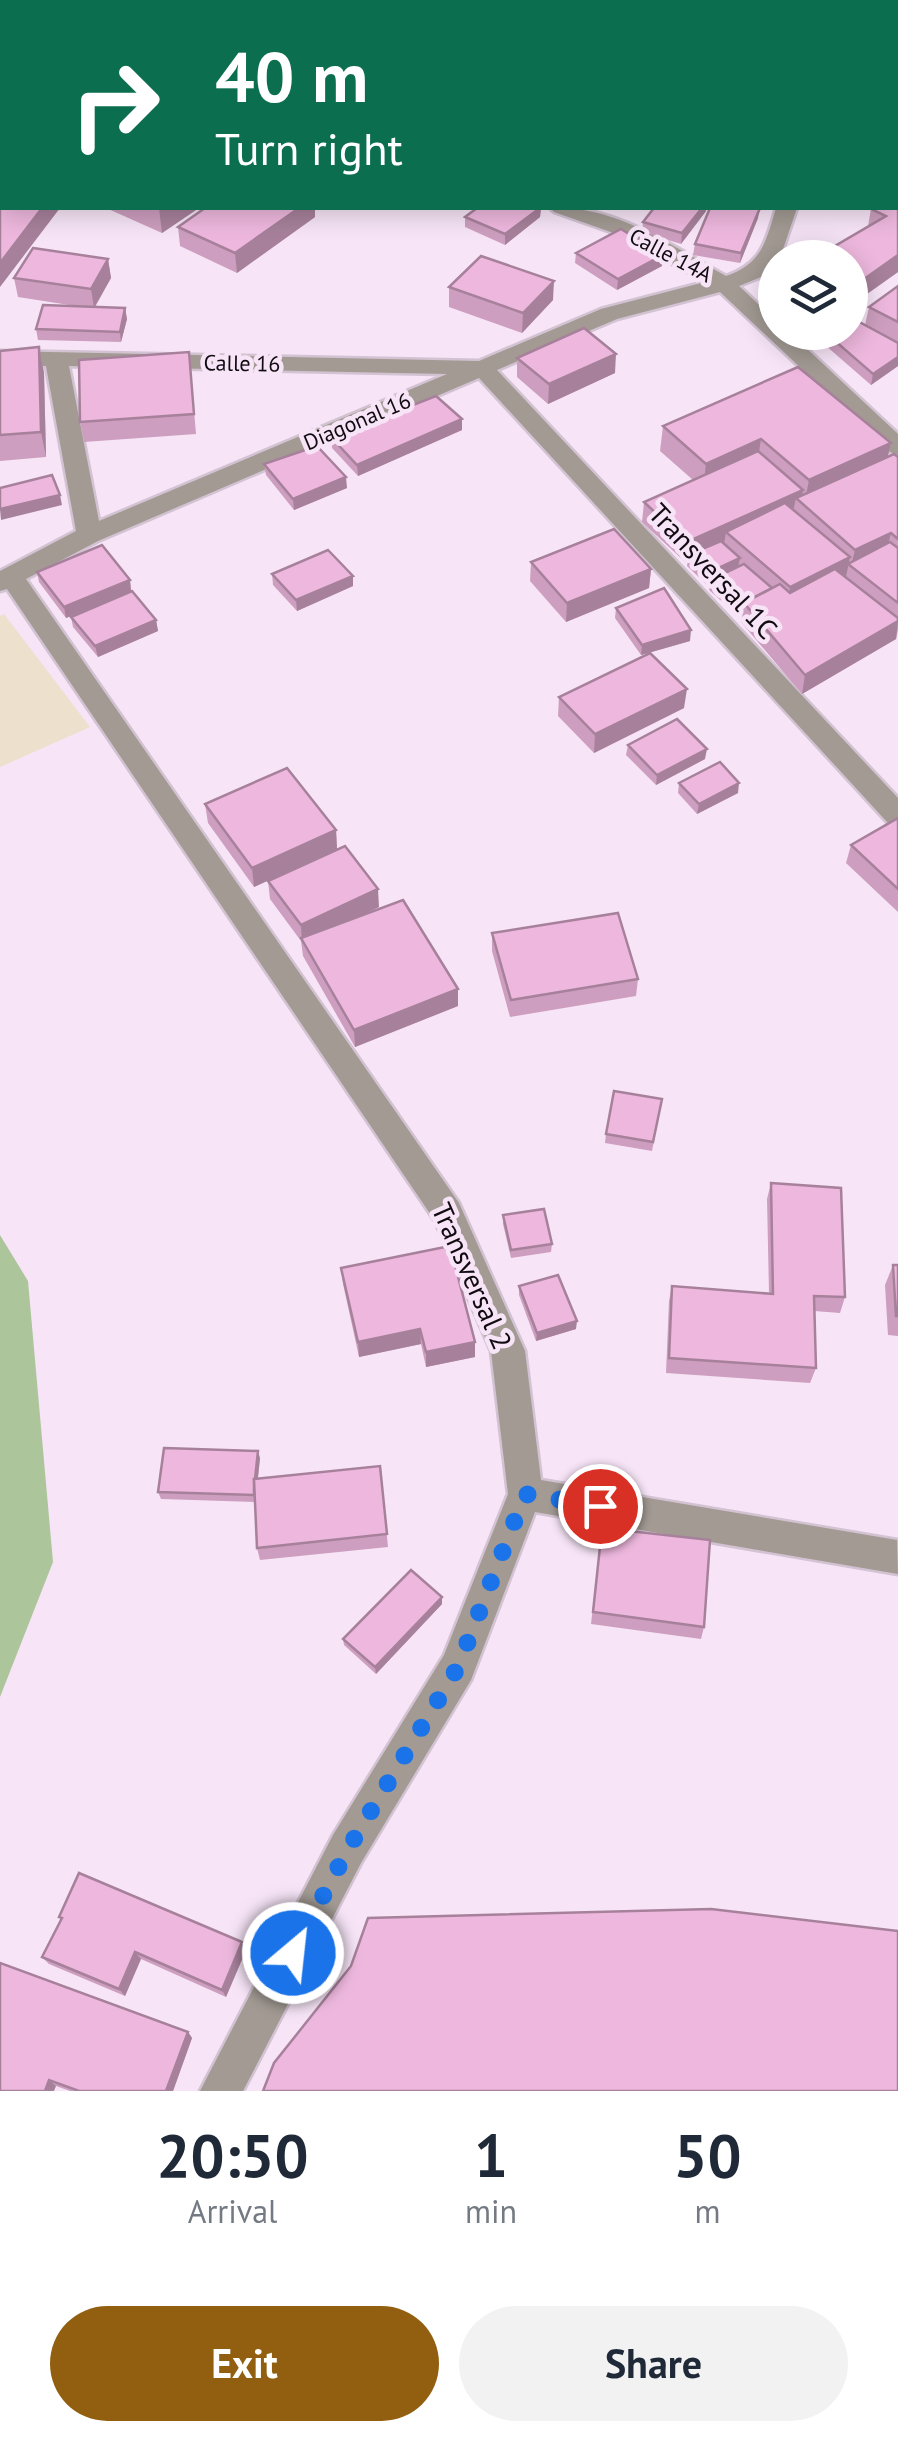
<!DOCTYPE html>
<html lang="en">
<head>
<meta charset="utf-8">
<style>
  :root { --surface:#fff; --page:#f2f2f3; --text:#1f2937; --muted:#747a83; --accent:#925f11 }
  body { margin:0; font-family:"PT Sans",sans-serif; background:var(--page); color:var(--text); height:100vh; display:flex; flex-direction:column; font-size:38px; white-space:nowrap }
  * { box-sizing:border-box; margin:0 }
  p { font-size:32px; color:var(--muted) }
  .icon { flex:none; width:55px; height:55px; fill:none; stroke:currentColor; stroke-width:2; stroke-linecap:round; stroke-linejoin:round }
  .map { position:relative; height:2091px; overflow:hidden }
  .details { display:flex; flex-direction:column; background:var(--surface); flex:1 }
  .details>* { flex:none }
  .guide { position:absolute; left:0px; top:0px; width:900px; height:210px; box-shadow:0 5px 25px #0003; background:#0b6e4f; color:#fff; overflow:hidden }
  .buttons { position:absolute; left:758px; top:240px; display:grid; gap:20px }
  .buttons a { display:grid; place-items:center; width:110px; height:110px; border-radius:50%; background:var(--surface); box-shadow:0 5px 25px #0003; font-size:50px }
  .pin { position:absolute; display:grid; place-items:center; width:85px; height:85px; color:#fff; margin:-42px; border:5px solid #fff; border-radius:50%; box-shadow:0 2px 10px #0007 }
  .me { position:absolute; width:110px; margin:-55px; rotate:28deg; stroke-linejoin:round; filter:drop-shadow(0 0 8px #0008) }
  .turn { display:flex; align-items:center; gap:35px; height:210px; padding:0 50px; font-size:45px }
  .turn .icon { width:130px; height:130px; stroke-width:2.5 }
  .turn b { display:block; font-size:70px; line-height:85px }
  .eta { display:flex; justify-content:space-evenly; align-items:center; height:170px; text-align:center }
  .eta b { font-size:60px; font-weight:700; line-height:70px }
  .button { display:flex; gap:20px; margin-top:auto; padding:20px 50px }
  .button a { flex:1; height:115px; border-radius:60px; background:var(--accent); color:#fff; font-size:40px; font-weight:700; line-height:115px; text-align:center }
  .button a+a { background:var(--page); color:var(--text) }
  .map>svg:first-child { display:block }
  .industrial { fill:#ede0cc }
  .green { fill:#adc59b }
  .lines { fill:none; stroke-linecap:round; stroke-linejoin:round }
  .minor-casing { stroke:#d2c2d2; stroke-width:5 }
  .minor { fill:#a29a93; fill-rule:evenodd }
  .wall { fill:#cd9ebf }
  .shaded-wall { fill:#a7819b }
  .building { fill:#eeb8de; stroke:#a7819b; stroke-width:2.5 }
  .route { stroke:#1a73e8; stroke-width:18; stroke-dasharray:0 32.4 }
  .labels { text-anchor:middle; stroke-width:9; stroke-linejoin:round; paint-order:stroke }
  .far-street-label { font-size:22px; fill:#110b11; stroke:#f7e5f7 }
  .street-label { font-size:28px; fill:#110b11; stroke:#f7e5f7 }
</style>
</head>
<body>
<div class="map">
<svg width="898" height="2091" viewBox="0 0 898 2091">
  <rect width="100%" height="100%" fill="#f7e5f7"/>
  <path class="industrial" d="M 4,614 L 90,727 L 0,767 L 0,616 Z"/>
  <path class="green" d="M 0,1235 L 28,1281 L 53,1562 L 0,1697 Z"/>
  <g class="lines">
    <g class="minor-casing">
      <g id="minor">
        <path d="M 660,0 L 688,0 L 689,2 L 661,2 Z"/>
        <path d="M 0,4 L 2,5 L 2,17 L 0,16 Z"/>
        <path d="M 550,208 C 614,204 672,246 726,276 C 762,264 766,241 776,208 L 797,208 L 780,258 L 775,258 L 775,265 L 761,277 L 739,286 L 775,320 L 775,332 L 789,332 L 898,434 L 898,455 L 890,452 L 720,292 L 617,319 L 497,370 L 898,798 L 898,826 L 888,823 L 479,378 L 98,541 L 26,579 L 459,1203 L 525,1351 L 541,1480 L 897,1540 L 898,1574 L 535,1512 L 471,1680 L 361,1863 L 243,2091 L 200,2091 L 333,1835 L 444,1655 L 508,1494 L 491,1351 L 435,1221 L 7,589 L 0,591 L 0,571 L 76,531 L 46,366 L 0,365 L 0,351 L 479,361 L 601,309 L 705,282 L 622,236 L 554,212 ZM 69,366 L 447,374 L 99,521 Z"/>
      </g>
    </g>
    <use href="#minor" class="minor"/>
  </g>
  <g class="wall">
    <path d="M 535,0 L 620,0 L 619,2 L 535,2 Z"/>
    <path d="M 2,66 L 2,168 L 0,167 L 0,68 Z"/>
    <path d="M 898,190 L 898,272 L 850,306 L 821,254 L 868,226 L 871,209 Z"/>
    <path d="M 106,208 L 199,208 L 162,233 Z"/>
    <path d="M 541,208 L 540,217 L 505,245 L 465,227 L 465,217 Z"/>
    <path d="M 706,211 L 681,244 L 642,232 L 643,222 Z"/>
    <path d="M 315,217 L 237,273 L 180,246 L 178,227 Z"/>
    <path d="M 758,218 L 740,263 L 693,255 L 695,244 Z"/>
    <path d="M 576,253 L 662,266 L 617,290 L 575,263 Z"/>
    <path d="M 108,259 L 111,278 L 95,307 L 125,308 L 127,319 L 121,342 L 38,340 L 36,329 L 82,307 L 18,297 L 14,278 Z"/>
    <path d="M 898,286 L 898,366 L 871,385 L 825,345 L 827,334 L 865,325 L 869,307 Z"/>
    <path d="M 449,287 L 553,300 L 522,333 L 449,307 Z"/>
    <path d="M 39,347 L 44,373 L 46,457 L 0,461 L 0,351 Z"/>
    <path d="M 189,352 L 196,434 L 84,442 L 80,422 Z"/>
    <path d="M 517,358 L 615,373 L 548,404 L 517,377 Z"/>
    <path d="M 462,419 L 462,430 L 358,476 L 332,448 L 331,437 Z"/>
    <path d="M 663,426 L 891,443 L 888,456 L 898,457 L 898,630 L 896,639 L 802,694 L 741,622 L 743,612 L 737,615 L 709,590 L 711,582 L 706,584 L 687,566 L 688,560 L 685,562 L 642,522 L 644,502 L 693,480 L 660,451 Z"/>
    <path d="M 264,464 L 347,488 L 294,510 L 266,475 Z"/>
    <path d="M 531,562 L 651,569 L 649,588 L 566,622 L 530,581 Z"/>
    <path d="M 37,572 L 130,580 L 131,591 L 66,618 L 39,582 Z"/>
    <path d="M 272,574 L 353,576 L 353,586 L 297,611 L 273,585 Z"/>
    <path d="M 616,608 L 690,641 L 641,655 L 615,618 Z"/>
    <path d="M 71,617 L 156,620 L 158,631 L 98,657 L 73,627 Z"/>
    <path d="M 559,697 L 684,708 L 594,753 L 558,716 Z"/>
    <path d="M 628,745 L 705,759 L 656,785 L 626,755 Z"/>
    <path d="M 679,783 L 738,793 L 697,814 L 678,793 Z"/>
    <path d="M 205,804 L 336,830 L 337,849 L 254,887 L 208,823 Z"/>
    <path d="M 898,818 L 898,912 L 846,863 L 851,845 Z"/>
    <path d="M 268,881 L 379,907 L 364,914 L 458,1006 L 355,1047 L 303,956 L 301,941 L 270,899 Z"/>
    <path d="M 492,933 L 638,979 L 636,996 L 510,1017 L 492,951 Z"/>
    <path d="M 662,1099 L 652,1151 L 605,1143 L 606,1134 Z"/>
    <path d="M 771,1183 L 845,1297 L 840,1313 L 814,1311 L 816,1368 L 810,1383 L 666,1373 L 669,1301 L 672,1286 L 769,1293 L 767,1199 Z"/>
    <path d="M 503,1215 L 552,1244 L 551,1252 L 511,1258 L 503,1224 Z"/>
    <path d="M 893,1265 L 898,1265 L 898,1336 L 888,1335 L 885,1285 Z"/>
    <path d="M 341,1268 L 475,1342 L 475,1357 L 426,1367 L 421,1344 L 359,1357 L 343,1284 Z"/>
    <path d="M 519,1286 L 576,1329 L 536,1341 L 519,1295 Z"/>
    <path d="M 260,1458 L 258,1479 L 380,1466 L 388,1547 L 260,1560 L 257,1548 L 255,1502 L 161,1499 L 158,1492 Z"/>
    <path d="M 602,1528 L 704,1627 L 701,1639 L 591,1624 Z"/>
    <path d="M 442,1597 L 442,1604 L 376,1674 L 344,1645 L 343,1639 Z"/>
    <path d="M 59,1917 L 246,1950 L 226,1997 L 141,1959 L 125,1996 L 49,1964 L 42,1957 L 61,1920 Z"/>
    <path d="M 188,2032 L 192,2038 L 173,2091 L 70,2091 L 56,2086 L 0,2091 Z"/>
  </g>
  <g class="shaded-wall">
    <path d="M 42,208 L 60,208 L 0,287 L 0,263 Z"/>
    <path d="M 159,208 L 199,208 L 162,233 Z"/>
    <path d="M 299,208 L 315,208 L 315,217 L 237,273 L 235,253 Z"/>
    <path d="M 541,208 L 540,217 L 505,245 L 505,234 Z"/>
    <path d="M 702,208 L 706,208 L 706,211 L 681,244 L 682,233 Z"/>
    <path d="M 760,208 L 758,218 L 740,263 L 741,253 Z"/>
    <path d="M 663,255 L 662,266 L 617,290 L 618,279 Z"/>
    <path d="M 898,255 L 898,272 L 850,306 L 850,289 Z"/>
    <path d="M 108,259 L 111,278 L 94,308 L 91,289 Z"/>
    <path d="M 554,281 L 553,300 L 522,333 L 523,313 Z"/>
    <path d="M 125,308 L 127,319 L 121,342 L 120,332 Z"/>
    <path d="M 39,347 L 44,373 L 46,457 L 41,432 Z"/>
    <path d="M 616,354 L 615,373 L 548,404 L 549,384 Z"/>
    <path d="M 898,357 L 898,366 L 871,385 L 873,374 Z"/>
    <path d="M 462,419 L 462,430 L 358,476 L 357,465 Z"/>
    <path d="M 761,439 L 757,465 L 703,489 L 706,464 Z"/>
    <path d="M 891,443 L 885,468 L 804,506 L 809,480 Z"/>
    <path d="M 346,477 L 347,488 L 294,510 L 293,499 Z"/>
    <path d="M 803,490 L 801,502 L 796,498 L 793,512 L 726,532 L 724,544 L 688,555 L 688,560 L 685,562 L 687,542 Z"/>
    <path d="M 60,495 L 62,505 L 1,520 L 0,509 Z"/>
    <path d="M 891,533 L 886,552 L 851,567 L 855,550 Z"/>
    <path d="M 850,557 L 846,577 L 787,607 L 790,587 Z"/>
    <path d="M 740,558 L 738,568 L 706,584 L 708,573 Z"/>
    <path d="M 651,569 L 649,588 L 566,622 L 567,603 Z"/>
    <path d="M 353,576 L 353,586 L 297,611 L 296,600 Z"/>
    <path d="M 130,580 L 131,591 L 66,618 L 64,607 Z"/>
    <path d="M 772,588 L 744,603 L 743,612 L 737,615 L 739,605 Z"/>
    <path d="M 156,620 L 158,631 L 98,657 L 95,646 Z"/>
    <path d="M 898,621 L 896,639 L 802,694 L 805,675 Z"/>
    <path d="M 691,630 L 690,641 L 641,655 L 642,645 Z"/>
    <path d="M 687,689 L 684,708 L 594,753 L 595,734 Z"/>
    <path d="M 707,749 L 705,759 L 656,785 L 657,775 Z"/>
    <path d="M 739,783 L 738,793 L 697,814 L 699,804 Z"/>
    <path d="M 336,830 L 337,849 L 254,887 L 252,868 Z"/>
    <path d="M 378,889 L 379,907 L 302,943 L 301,925 Z"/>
    <path d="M 458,989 L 458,1006 L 355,1047 L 354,1030 Z"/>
    <path d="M 577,1321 L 576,1329 L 536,1341 L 537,1333 Z"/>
    <path d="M 420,1329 L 421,1344 L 359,1357 L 358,1342 Z"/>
    <path d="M 475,1342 L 475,1357 L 426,1367 L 426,1352 Z"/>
    <path d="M 258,1451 L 260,1458 L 255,1502 L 254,1495 Z"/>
    <path d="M 442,1597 L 442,1604 L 376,1674 L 375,1667 Z"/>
    <path d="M 242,1942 L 246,1950 L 226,1997 L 222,1990 Z"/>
    <path d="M 135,1952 L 141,1959 L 125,1996 L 119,1989 Z"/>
    <path d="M 188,2032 L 192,2038 L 173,2091 L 166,2091 Z"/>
    <path d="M 49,2080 L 56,2086 L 54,2091 L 45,2091 Z"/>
  </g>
  <g class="building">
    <path d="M 106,0 L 165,0 L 165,2 L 105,2 Z"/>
    <path d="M 568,0 L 614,0 L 613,2 L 581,2 Z"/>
    <path d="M 800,0 L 837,0 L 835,2 L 798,2 Z"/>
    <path d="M 2,66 L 2,86 L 0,85 L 0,68 Z"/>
    <rect x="0" y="97" width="2" height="52"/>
    <path d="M 2,184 L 2,208 L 42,208 L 0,263 L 0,187 Z"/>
    <path d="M 898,190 L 898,255 L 850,289 L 850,258 L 808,258 L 816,252 L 821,254 L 886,216 L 871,209 L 873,208 L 898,208 Z"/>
    <path d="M 205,208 L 299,208 L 235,253 L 178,227 Z"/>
    <path d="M 477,208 L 540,208 L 505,234 L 465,217 Z"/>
    <path d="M 654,208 L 702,208 L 682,233 L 643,222 Z"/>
    <path d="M 710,208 L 760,208 L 741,253 L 695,244 Z"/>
    <path d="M 621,229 L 663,255 L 618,279 L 576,253 Z"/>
    <path d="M 33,248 L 108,259 L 91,289 L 14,278 Z"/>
    <path d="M 481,256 L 554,281 L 523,313 L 449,287 Z"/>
    <path d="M 898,286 L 898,322 L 869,307 Z"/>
    <path d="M 43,305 L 125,308 L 120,332 L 36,329 Z"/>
    <path d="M 852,318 L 898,343 L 898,357 L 873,374 L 827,334 L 829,332 L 850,332 L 850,319 Z"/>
    <path d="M 584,328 L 616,354 L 549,384 L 517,358 Z"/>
    <path d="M 39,347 L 41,432 L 0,435 L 0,351 Z"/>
    <path d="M 189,352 L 194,414 L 80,422 L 79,360 Z"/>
    <path d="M 798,367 L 891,443 L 809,480 L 761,439 L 706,464 L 663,426 Z"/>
    <path d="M 436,396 L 462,419 L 357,465 L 331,437 Z"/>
    <path d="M 317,446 L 346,477 L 293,499 L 264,464 Z"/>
    <path d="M 758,451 L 803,490 L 687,542 L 644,502 Z"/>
    <path d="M 894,454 L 898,457 L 898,539 L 891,533 L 855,550 L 796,498 Z"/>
    <path d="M 52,475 L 60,495 L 0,509 L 0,488 Z"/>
    <path d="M 785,503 L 850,557 L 790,587 L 726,532 Z"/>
    <path d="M 614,529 L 651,569 L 567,603 L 531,562 Z"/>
    <path d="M 721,541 L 740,558 L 708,573 L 688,555 Z"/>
    <path d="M 890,542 L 898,548 L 898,603 L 848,564 Z"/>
    <path d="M 102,545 L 130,580 L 64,607 L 37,572 Z"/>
    <path d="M 328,550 L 353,576 L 296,600 L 272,574 Z"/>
    <path d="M 744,564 L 772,588 L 739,605 L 711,580 Z"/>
    <path d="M 835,569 L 898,618 L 898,621 L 805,675 L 744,603 L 780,584 L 790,593 Z"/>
    <path d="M 664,588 L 691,630 L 642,645 L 616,608 Z"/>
    <path d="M 132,591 L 156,620 L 95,646 L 71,617 Z"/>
    <path d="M 650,653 L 687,689 L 595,734 L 559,697 Z"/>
    <path d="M 677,719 L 707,749 L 657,775 L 628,745 Z"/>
    <path d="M 720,762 L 739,783 L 699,804 L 679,783 Z"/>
    <path d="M 287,768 L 336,830 L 252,868 L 205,804 Z"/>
    <path d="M 898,818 L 898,889 L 851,845 Z"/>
    <path d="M 345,846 L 378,889 L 301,925 L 268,881 Z"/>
    <path d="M 403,900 L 458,989 L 354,1030 L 301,938 Z"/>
    <path d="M 618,913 L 638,979 L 511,1000 L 492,933 Z"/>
    <path d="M 614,1091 L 662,1099 L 653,1142 L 606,1134 Z"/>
    <path d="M 771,1183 L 841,1188 L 845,1297 L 814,1296 L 816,1368 L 669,1358 L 672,1286 L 773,1294 Z"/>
    <path d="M 544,1209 L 552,1244 L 511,1250 L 503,1215 Z"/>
    <path d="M 450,1246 L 475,1342 L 426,1352 L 420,1329 L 358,1342 L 341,1268 Z"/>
    <path d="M 893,1265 L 898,1265 L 898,1316 L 896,1316 Z"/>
    <path d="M 558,1275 L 577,1321 L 537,1333 L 519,1286 Z"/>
    <path d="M 164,1448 L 258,1451 L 255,1479 L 254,1479 L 254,1495 L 158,1492 Z"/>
    <path d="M 380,1466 L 387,1534 L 257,1548 L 254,1479 Z"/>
    <path d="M 602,1528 L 710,1540 L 704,1627 L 593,1612 Z"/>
    <path d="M 411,1570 L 442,1597 L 375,1667 L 343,1639 Z"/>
    <path d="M 79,1873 L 242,1942 L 222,1990 L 135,1952 L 119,1989 L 42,1957 L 62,1918 L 59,1917 Z"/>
    <path d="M 711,1909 L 898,1931 L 898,2091 L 263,2091 L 274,2063 L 351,1966 L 368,1918 Z"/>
    <path d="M 0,1963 L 188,2032 L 166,2091 L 79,2091 L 49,2080 L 45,2091 L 0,2091 Z"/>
  </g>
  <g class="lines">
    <path class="route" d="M 293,1953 L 348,1849 L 458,1667 L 525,1494 L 600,1506"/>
  </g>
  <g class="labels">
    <g class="far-street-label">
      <text transform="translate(671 255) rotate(28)" y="8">Calle 14A</text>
      <text transform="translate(242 363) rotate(1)" y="8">Calle 16</text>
      <text transform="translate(357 421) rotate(-23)" y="8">Diagonal 16</text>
    </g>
    <g class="street-label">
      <text transform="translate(713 571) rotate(47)" y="10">Transversal 1C</text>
      <text transform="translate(472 1276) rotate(66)" y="10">Transversal 2</text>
    </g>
  </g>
</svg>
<div class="buttons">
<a><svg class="icon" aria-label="layers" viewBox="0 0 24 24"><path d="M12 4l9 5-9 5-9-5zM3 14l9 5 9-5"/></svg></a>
</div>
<div class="pin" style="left:600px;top:1506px;background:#d93025"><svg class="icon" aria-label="arrive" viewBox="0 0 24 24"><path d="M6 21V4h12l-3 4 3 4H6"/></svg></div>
<svg class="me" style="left:293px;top:1953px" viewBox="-20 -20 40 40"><circle r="17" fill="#1a73e8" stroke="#fff" stroke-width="3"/><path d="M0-11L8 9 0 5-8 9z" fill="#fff"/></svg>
<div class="guide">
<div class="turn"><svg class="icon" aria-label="right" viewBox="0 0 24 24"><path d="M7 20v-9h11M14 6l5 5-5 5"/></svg><div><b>40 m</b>Turn right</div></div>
</div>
</div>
<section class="details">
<div class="eta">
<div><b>20:50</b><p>Arrival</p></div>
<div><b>1</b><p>min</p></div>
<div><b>50</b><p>m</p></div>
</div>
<div class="button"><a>Exit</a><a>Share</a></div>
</section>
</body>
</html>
